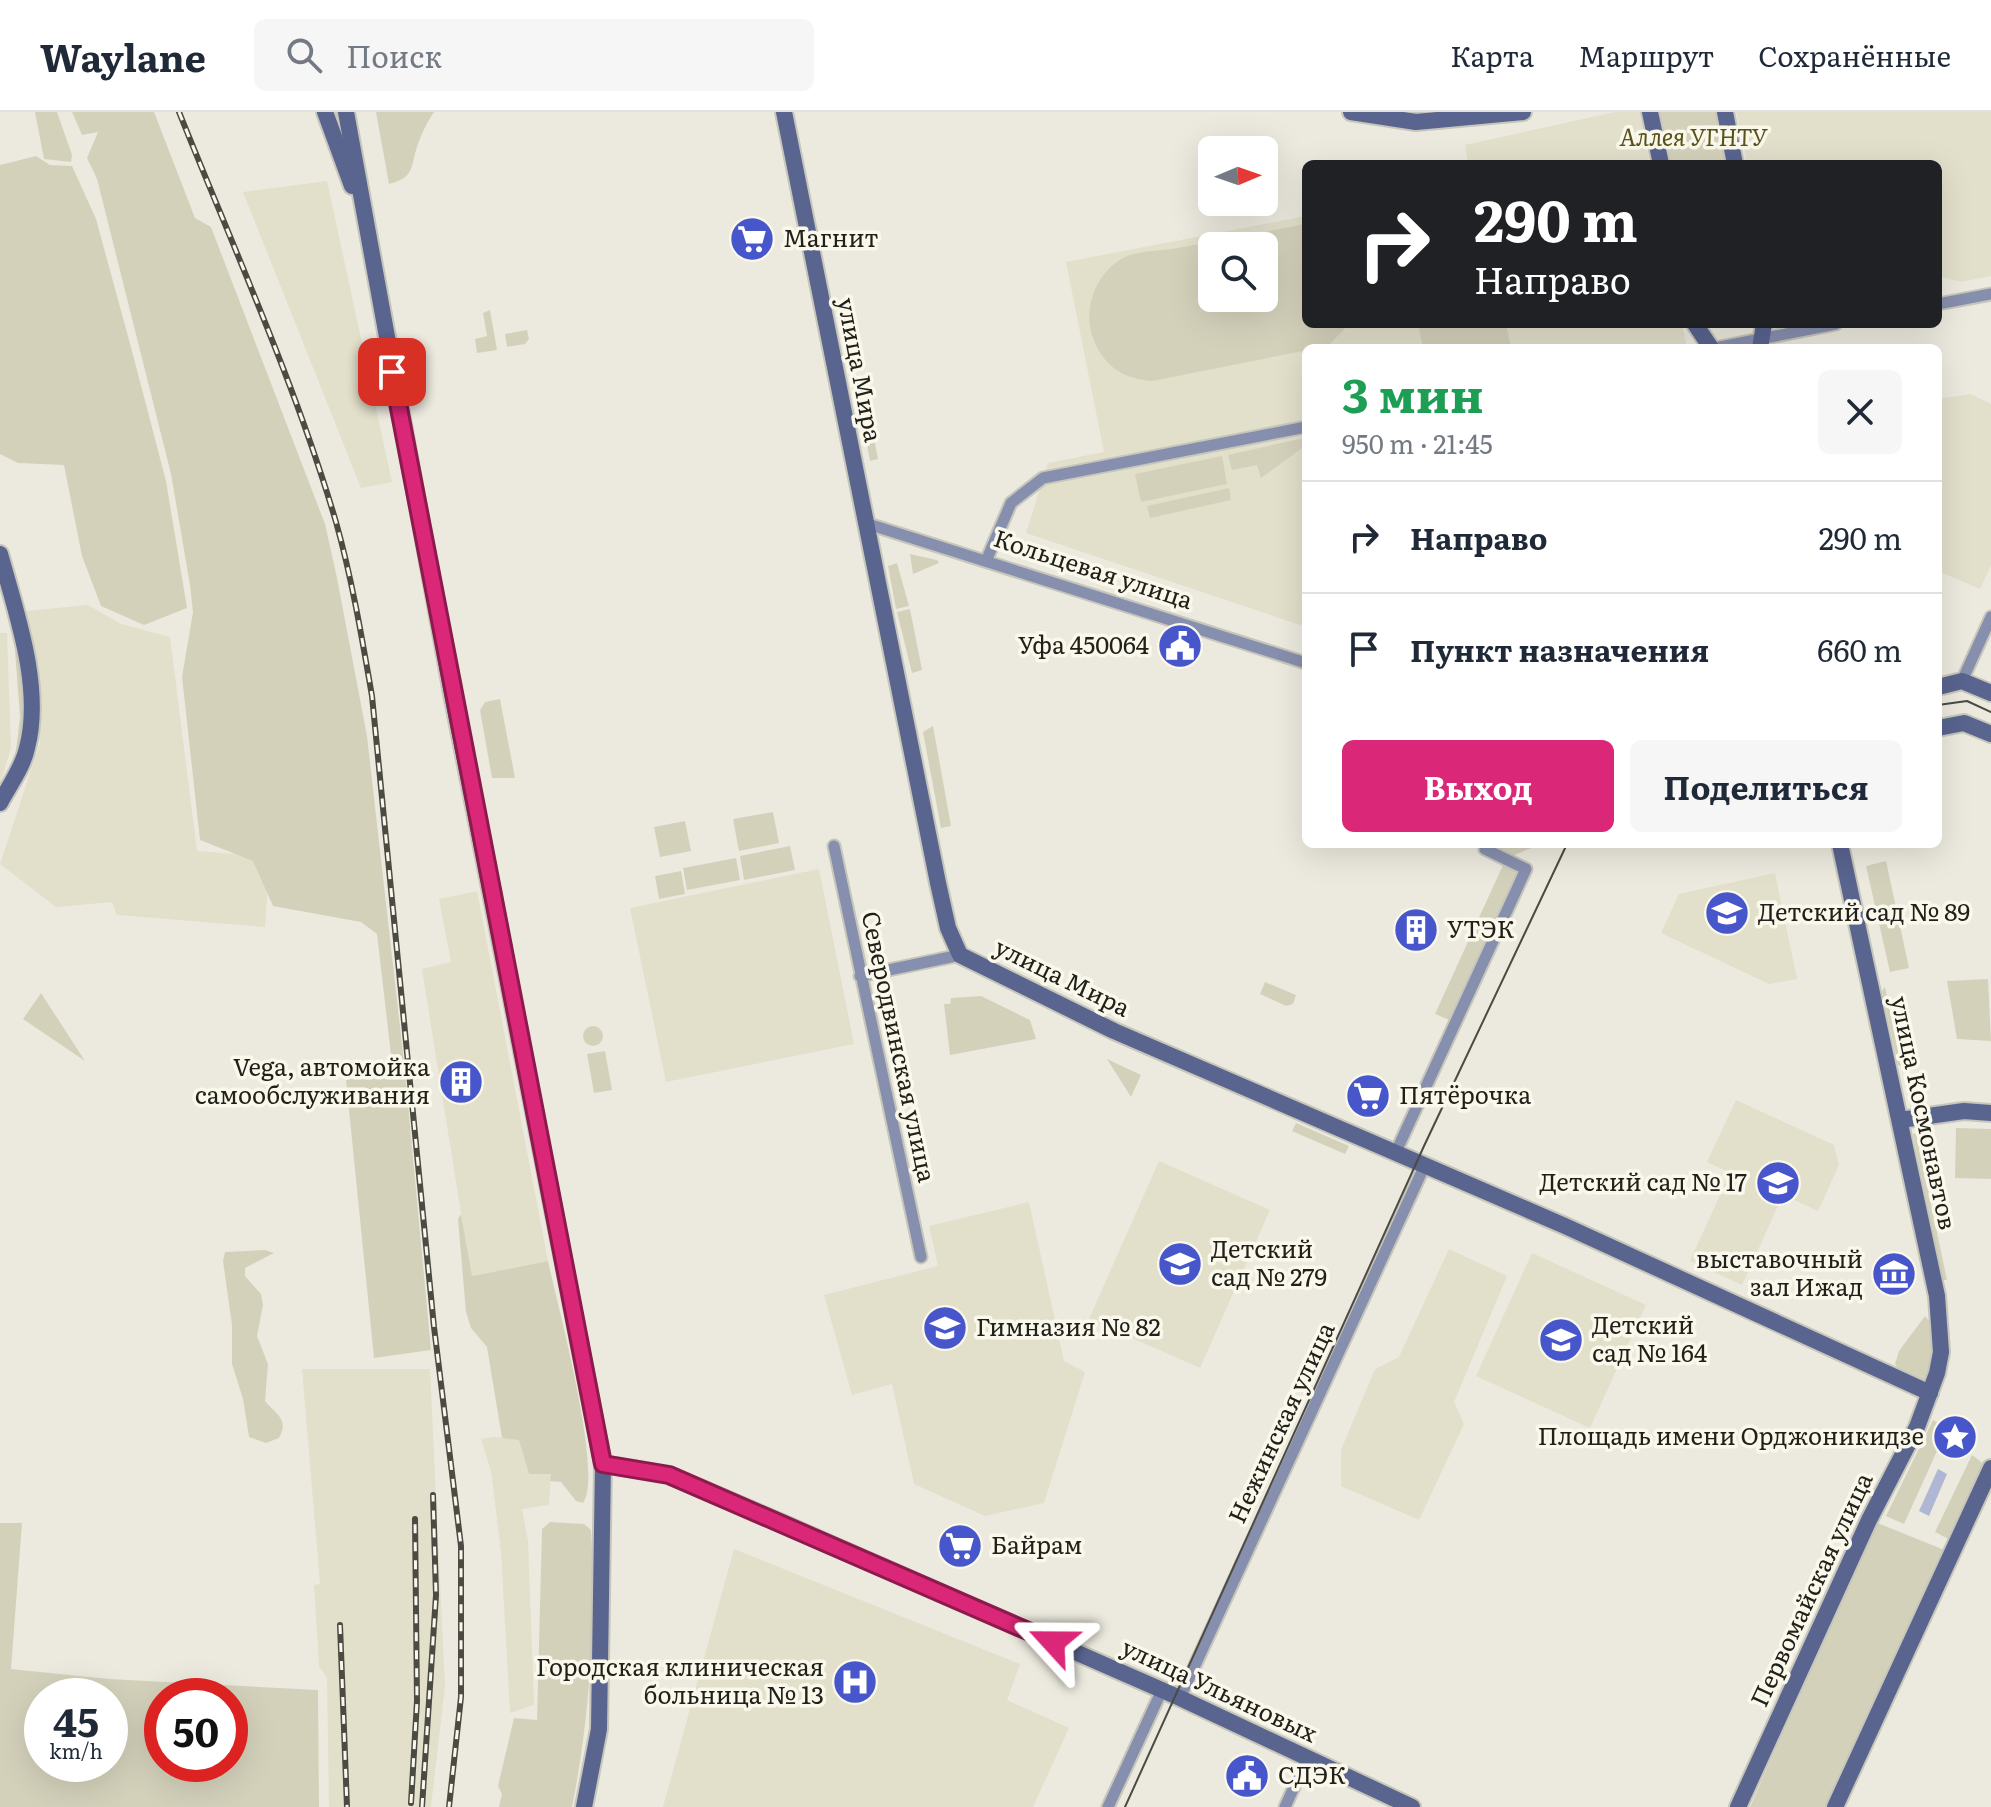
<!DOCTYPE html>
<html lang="ru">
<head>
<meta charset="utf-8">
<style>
  :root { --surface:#fff; --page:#f6f6f7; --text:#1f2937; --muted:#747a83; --line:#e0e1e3; --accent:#db2777 }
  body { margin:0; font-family:Literata,serif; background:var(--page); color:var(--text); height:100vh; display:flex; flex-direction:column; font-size:30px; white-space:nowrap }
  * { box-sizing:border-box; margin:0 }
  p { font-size:26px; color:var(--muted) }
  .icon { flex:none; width:44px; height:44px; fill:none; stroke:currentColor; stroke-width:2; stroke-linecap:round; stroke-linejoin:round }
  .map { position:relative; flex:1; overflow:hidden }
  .drawer { position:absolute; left:1302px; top:232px; width:640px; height:504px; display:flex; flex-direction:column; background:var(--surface); border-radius:12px; box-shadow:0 8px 32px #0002 }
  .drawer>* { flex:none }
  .banner { position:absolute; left:1302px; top:48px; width:640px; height:168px; border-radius:12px; box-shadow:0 8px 32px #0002; background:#202124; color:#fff; overflow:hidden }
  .needle { width:52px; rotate:88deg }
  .fabs { position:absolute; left:1198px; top:24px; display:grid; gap:16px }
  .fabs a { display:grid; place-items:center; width:80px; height:80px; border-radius:12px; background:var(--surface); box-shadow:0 8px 32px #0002; font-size:40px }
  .speed { position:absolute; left:24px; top:1566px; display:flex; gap:16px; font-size:40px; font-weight:700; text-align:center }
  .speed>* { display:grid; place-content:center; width:104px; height:104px; border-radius:50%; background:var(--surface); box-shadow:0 8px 32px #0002; line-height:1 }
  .speed small { font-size:20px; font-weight:400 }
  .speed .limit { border:12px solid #d22; background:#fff; color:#111 }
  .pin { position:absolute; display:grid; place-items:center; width:68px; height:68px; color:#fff; margin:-34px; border-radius:16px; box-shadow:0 4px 12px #0006 }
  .me { position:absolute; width:88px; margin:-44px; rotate:294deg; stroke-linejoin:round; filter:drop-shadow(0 0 6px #0008) }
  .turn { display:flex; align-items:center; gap:28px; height:168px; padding:0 40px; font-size:36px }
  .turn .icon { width:104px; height:104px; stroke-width:2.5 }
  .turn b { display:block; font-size:56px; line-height:68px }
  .round { display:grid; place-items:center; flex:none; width:84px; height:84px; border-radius:12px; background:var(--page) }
  .summary { display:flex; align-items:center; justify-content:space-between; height:136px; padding:0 40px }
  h1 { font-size:48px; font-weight:700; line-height:60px; color:#1e9e55 }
  .cta { display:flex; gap:16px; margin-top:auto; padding:16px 40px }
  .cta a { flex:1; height:92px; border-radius:12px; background:var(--accent); color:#fff; font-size:32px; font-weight:700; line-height:92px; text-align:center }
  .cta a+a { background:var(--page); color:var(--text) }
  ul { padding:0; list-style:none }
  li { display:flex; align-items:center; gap:24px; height:112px; padding:0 40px; border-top:2px solid var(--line) }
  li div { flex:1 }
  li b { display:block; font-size:30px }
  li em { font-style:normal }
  header { display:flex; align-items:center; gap:48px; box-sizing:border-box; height:112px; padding:0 40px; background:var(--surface); border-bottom:2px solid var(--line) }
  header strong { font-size:38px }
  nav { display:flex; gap:44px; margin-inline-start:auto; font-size:28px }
  .search { width:560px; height:72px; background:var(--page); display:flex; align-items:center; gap:20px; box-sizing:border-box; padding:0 28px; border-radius:12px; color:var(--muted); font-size:30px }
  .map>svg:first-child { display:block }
  .built { fill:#e2dfcb; fill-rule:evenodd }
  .green { fill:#d4d1bb; fill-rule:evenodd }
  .water { fill:#afb7d5 }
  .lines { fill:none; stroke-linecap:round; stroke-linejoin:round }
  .street-casing { stroke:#c7c6bb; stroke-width:15 }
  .secondary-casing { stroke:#c7c6bb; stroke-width:20 }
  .street { stroke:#878fae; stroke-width:11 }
  .secondary { stroke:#59648f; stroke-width:16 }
  .tram { stroke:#4b4a43; stroke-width:2 }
  .rail-casing { stroke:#4b4a43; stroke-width:6 }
  .rail { stroke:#f9f8eb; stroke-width:3; stroke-dasharray:9; stroke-linecap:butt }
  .route-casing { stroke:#8e194d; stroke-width:20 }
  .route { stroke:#db2777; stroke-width:14 }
  .labels { text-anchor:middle; stroke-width:7; stroke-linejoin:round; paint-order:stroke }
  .park-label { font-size:24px; font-style:italic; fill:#5a521c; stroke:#f9f8eb }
  .poi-label { font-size:24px; fill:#21201b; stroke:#f9f8eb; text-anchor:start }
  .street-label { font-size:24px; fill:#21201b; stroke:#f9f8eb }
</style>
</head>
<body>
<header>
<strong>Waylane</strong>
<div class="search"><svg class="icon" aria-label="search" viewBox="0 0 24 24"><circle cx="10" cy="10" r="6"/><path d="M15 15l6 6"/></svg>Поиск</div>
<nav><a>Карта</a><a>Маршрут</a><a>Сохранённые</a></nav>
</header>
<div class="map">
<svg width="1991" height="1695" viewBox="0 0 1991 1695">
  <rect width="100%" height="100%" fill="#eceade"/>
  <g class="built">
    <path d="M 1615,0 L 1640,0 L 1650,52 L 1468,52 L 1465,33 Z"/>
    <path d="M 1736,0 L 1991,0 L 1991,164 L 1961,170 L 1938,164 L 1938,52 L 1747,52 Z"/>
    <path d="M 327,69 L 392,370 L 361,376 L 243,80 Z"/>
    <path d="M 1306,104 L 1306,212 L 1682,212 L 1687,236 L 1306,236 L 1306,515 L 1026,421 L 1048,351 L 1104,340 L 1066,150 ZM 1212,134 L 1264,134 L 1264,186 L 1212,186 Z"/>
    <path d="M 1971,282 L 1991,292 L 1991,453 L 1980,477 L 1938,459 L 1938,287 Z"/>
    <path d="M 88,493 L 121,512 L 170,525 L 197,739 L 270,745 L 265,815 L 117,803 L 112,790 L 56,795 L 0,752 L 40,631 L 26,499 Z"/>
    <path d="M 0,521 L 7,521 L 11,636 L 0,672 Z"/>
    <path d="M 819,757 L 854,932 L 666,970 L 630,796 Z"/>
    <path d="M 1775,761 L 1797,867 L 1769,872 L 1661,821 L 1679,782 Z"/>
    <path d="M 477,779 L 548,1149 L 471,1164 L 422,857 L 451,850 L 439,787 Z"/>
    <path d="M 1736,988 L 1834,1033 L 1839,1053 L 1818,1099 L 1783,1083 L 1742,1173 L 1690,1149 L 1730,1061 L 1707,1050 Z"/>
    <path d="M 1159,1049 L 1270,1098 L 1200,1256 L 1089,1207 Z"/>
    <path d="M 1029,1090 L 1064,1249 L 1085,1260 L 1044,1391 L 985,1404 L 914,1372 L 892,1272 L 852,1283 L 824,1183 L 938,1154 L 929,1114 Z"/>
    <path d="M 1449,1137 L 1507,1164 L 1454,1290 L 1464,1312 L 1419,1408 L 1341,1374 L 1341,1338 L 1375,1257 L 1399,1245 Z"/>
    <path d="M 1532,1141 L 1646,1193 L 1590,1316 L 1476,1264 Z"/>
    <path d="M 302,1257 L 430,1257 L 445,1574 L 431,1695 L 329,1695 L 327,1566 L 319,1554 L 314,1473 L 320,1472 Z"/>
    <path d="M 494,1325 L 519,1327 L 551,1362 L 549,1393 L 522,1397 L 528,1429 L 534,1593 L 510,1601 L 501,1440 L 491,1359 L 481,1327 Z"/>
    <path d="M 734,1437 L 1020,1552 L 1007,1588 L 1069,1616 L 1033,1695 L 663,1695 Z"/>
  </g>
  <g class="green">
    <path d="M 35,0 L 57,0 L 72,43 L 71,50 L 44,47 Z"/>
    <path d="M 72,0 L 154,0 L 195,106 L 211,115 L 325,412 L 337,466 L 367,624 L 404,950 L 431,1238 L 374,1246 L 346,968 L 393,960 L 377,822 L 361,810 L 273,794 L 253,749 L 200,728 L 182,565 L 193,500 L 190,473 L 171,362 L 97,67 L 87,46 L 98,20 L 82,23 Z"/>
    <path d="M 376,0 L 434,0 C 427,10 421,23 417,35 C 410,56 415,65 389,72 Z"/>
    <path d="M 1650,0 L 1725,0 L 1735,52 L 1661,52 Z"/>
    <path d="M 36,44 L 50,53 L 72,54 L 96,107 L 132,239 L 166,369 L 187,496 L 144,513 L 101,494 L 82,444 L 64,353 L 18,351 L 0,342 L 0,53 Z"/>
    <path d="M 1305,112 L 1306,212 L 1349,212 L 1328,234 L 1152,269 C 1125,267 1106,256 1095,231 C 1081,202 1094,162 1123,146 C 1136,139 1157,139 1172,137 C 1216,129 1260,121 1305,112 ZM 1212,134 L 1264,134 L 1264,186 L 1212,186 Z"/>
    <path d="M 490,198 L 497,238 L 477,241 L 475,227 L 487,224 L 483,201 Z"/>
    <path d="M 1418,212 L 1506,212 L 1511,235 L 1423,236 Z"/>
    <path d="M 527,218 L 529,227 L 525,232 L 507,235 L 505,222 Z"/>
    <path d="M 870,306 L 878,347 L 870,349 L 862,307 Z"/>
    <path d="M 1304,326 L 1306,333 L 1261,366 L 1257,353 L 1232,358 L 1228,343 Z"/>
    <path d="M 1222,344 L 1227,372 L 1141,390 L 1135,362 Z"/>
    <path d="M 1229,376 L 1231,388 L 1150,406 L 1147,394 Z"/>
    <path d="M 910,442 L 937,448 L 939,451 L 913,462 Z"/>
    <path d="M 897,451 L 909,494 L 896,497 L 888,454 Z"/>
    <path d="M 910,497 L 922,558 L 912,561 L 897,500 Z"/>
    <path d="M 20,537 L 26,608 L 21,638 L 16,638 L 20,605 L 15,539 Z"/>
    <path d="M 500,587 L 515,666 L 492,666 L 480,598 L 485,590 Z"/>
    <path d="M 933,614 L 951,714 L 941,716 L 923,620 Z"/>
    <path d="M 773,700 L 779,731 L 739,739 L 733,707 Z"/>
    <path d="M 685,709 L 691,739 L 660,745 L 654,715 Z"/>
    <path d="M 1493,732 L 1541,732 L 1512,744 Z"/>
    <path d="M 790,734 L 795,758 L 744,768 L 740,744 Z"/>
    <path d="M 736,746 L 740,768 L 687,778 L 683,756 Z"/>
    <path d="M 1886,749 L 1909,856 L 1890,860 L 1866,754 Z"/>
    <path d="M 1503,753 L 1519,761 L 1452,909 L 1435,902 Z"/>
    <path d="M 681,759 L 685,782 L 659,787 L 655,764 Z"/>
    <path d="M 1988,867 L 1991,929 L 1957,927 L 1947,869 Z"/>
    <path d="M 1265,870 L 1296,883 L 1293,892 L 1286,894 L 1260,882 Z"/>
    <path d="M 1885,875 L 1901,954 L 1898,953 L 1882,879 Z"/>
    <path d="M 41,881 L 85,949 L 23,907 Z"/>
    <path d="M 981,884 L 1030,908 L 1036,927 L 950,943 L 944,892 L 950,892 L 951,886 Z"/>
    <circle cx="593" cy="924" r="10"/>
    <path d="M 605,939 L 612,978 L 594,981 L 587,942 Z"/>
    <path d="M 1107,947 L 1141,963 L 1131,985 Z"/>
    <path d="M 1296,1011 L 1349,1034 L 1345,1042 L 1292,1019 Z"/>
    <path d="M 1956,1016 L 1991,1017 L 1991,1067 L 1955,1066 Z"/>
    <path d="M 1916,1021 L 1947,1168 L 1943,1168 L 1913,1022 Z"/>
    <path d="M 461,1102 L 472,1164 L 548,1149 C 557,1191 604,1363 583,1391 L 576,1389 L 561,1370 L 550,1369 L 551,1362 L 529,1362 L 519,1328 L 502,1326 L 487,1235 L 471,1216 L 466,1200 L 458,1107 Z"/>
    <path d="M 265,1138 L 274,1141 L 245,1156 L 245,1164 L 261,1182 L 263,1193 L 257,1224 L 268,1252 L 265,1289 C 277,1303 289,1307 279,1326 L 266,1331 L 249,1325 L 243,1287 L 232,1252 L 232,1213 L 223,1149 L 225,1140 Z"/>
    <path d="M 1925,1204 L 1934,1215 L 1928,1273 L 1904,1265 L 1895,1252 L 1899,1239 Z"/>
    <path d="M 1933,1308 L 1947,1317 L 1904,1412 L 1886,1404 Z"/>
    <path d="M 1972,1343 L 1984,1352 L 1950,1428 L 1935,1420 Z"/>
    <path d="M 550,1410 L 584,1412 L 591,1418 C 596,1509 590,1606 572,1695 L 499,1695 L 502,1682 L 498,1674 L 514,1606 L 537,1608 L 542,1417 Z"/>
    <path d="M 1875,1410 L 1947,1439 L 1828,1695 L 1750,1695 Z"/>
    <path d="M 0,1411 L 22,1411 L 11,1557 L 109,1567 L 318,1578 L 319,1695 L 0,1695 ZM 42,1584 L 110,1584 L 110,1652 L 42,1652 ZM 162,1584 L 230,1584 L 230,1652 L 162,1652 Z"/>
  </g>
  <path class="water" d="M 1938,1357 L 1947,1362 L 1929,1404 L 1919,1399 Z"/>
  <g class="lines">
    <g class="street-casing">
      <g id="street">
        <path d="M 1938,192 L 1991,182"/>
        <path d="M 1715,236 L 1836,212"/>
        <path d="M 865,411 L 1306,551"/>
        <path d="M 986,449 L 1011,391 L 1043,366 L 1306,315"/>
        <path d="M 1962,569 L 1991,505"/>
        <path d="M 834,734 L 921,1145"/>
        <path d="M 860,864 L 960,843"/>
        <path d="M 1395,1042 L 1526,757 L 1485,737 L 1486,732"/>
        <path d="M 1180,1586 L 1424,1055"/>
        <path d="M 1108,1695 L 1162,1578"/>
        <path d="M 1285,1695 L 1307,1646"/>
      </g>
    </g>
    <g class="secondary-casing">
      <g id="secondary">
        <path d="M 325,0 L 352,74"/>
        <path d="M 346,0 L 453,587 L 603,1352 L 599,1617 L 584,1695"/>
        <path d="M 784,0 L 938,771 L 948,816 L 960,843 L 1114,919 L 1565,1114 L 1930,1281"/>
        <path d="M 1351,0 L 1416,10 L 1523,0"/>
        <path d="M 1650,0 L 1661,52"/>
        <path d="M 1725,0 L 1735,52"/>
        <path d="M 1695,212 L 1711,236"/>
        <path d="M 1760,236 L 1764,212"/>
        <path d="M 0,442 C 16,500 43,576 27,636 C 23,655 9,674 0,691"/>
        <path d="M 1938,575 L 1962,569 L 1991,581"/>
        <path d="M 1938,616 L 1964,611 L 1991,622"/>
        <path d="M 1900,1008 L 1964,999 L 1991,1001"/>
        <path d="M 603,1352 L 669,1363 L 784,1412 L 1180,1586 L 1412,1695"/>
        <path d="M 1738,1695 L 1869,1408 L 1917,1315 L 1937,1261 L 1941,1240 L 1937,1184 L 1840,732"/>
        <path d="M 1835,1695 L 1991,1356"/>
      </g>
    </g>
    <use href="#street" class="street"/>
    <use href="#secondary" class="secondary"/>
    <g class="tram">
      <path d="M 1938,593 L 1967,589 L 1991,600"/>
      <path d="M 1125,1695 L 1424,1034 L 1567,732"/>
    </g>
    <g class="rail-casing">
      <g id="rail">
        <path d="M 179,0 C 233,135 295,271 336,410 C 352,467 362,526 372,584 L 434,1215 L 461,1434 L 461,1585 L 449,1695"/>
        <path d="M 340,1513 L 347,1695"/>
        <path d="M 411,1691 L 417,1589 L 415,1407"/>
        <path d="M 422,1695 L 436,1483 L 433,1383"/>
      </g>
    </g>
    <use href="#rail" class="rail"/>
  </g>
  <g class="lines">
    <g class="route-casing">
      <path id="route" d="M 392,260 L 603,1352 L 669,1363 L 1053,1530"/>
    </g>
    <use href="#route" class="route"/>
  </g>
  <defs>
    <g id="supermarket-disc" transform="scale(2.3)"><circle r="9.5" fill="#4756ca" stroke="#f9f8eb"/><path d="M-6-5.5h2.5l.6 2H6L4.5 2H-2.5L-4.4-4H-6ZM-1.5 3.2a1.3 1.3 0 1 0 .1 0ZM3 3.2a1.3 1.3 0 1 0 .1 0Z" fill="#fff"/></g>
    <g id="civic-disc" transform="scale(2.3)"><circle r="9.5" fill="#4756ca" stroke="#f9f8eb"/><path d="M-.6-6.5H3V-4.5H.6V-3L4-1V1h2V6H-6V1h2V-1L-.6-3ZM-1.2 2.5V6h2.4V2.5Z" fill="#fff"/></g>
    <g id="school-disc" transform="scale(2.3)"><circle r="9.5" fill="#4756ca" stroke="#f9f8eb"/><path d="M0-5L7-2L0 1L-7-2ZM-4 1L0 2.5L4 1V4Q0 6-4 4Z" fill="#fff"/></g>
    <g id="building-disc" transform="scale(2.3)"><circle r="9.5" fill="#4756ca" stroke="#f9f8eb"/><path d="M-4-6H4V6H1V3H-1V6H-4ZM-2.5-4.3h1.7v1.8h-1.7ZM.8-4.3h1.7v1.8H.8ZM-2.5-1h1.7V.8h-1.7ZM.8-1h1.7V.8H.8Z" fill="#fff"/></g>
    <g id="museum-disc" transform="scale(2.3)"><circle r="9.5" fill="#4756ca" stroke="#f9f8eb"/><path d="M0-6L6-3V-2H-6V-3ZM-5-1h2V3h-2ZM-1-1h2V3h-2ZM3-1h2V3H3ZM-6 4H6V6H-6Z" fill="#fff"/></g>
    <g id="sight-disc" transform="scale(2.3)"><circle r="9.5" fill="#4756ca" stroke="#f9f8eb"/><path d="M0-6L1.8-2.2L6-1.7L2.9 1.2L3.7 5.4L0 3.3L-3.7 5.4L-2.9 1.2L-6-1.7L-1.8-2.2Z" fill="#fff"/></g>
    <g id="hospital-disc" transform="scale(2.3)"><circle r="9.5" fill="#4756ca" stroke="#f9f8eb"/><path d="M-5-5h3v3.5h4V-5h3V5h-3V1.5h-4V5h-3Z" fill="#fff"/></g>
  </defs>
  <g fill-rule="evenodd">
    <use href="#supermarket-disc" x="752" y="127"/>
    <use href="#civic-disc" x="1180" y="534"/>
    <use href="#school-disc" x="1727" y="801"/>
    <use href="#building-disc" x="1416" y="818"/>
    <use href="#building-disc" x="461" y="970"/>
    <use href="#supermarket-disc" x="1368" y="984"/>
    <use href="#school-disc" x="1778" y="1071"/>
    <use href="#school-disc" x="1180" y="1152"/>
    <use href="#museum-disc" x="1894" y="1162"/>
    <use href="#school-disc" x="945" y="1216"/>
    <use href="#school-disc" x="1561" y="1228"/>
    <use href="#sight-disc" x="1955" y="1325"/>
    <use href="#supermarket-disc" x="960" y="1434"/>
    <use href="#hospital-disc" x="855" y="1570"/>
    <use href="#civic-disc" x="1247" y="1664"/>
  </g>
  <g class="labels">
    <g class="park-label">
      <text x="1693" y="34">Аллея УГНТУ</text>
    </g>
    <g class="poi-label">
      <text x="783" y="135">Магнит</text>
      <text x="1149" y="542" text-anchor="end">Уфа 450064</text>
      <text x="1758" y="809">Детский сад № 89</text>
      <text x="1447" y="826">УТЭК</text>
      <text x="430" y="964" text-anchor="end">Vega, автомойка<tspan x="430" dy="28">самообслуживания</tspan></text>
      <text x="1399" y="992">Пятёрочка</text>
      <text x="1747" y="1079" text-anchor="end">Детский сад № 17</text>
      <text x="1211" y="1146">Детский<tspan x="1211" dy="28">сад № 279</tspan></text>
      <text x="1863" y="1156" text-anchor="end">выставочный<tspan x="1863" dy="28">зал Ижад</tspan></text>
      <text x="1592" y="1222">Детский<tspan x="1592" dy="28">сад № 164</tspan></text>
      <text x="976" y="1224">Гимназия № 82</text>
      <text x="1924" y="1333" text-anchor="end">Площадь имени Орджоникидзе</text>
      <text x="991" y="1442">Байрам</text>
      <text x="824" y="1564" text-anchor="end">Городская клиническая<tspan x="824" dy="28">больница № 13</tspan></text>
      <text x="1278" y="1672">СДЭК</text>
    </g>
    <g class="street-label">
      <text transform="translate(859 258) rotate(79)" y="8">улица Мира</text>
      <text transform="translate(1093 458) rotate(18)" y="8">Кольцевая улица</text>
      <text transform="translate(1062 866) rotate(26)" y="8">улица Мира</text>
      <text transform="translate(898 935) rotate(78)" y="8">Северодвинская улица</text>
      <text transform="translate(1923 1001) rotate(78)" y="8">улица Космонавтов</text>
      <text transform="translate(1282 1311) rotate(-65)" y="8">Нежинская улица</text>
      <text transform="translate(1812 1478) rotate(-65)" y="8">Первомайская улица</text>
      <text transform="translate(1219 1579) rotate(25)" y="8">улица Ульяновых</text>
    </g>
  </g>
</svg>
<div class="fabs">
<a><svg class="needle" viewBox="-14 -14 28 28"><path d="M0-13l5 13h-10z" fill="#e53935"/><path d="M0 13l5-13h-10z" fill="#747a83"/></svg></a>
<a><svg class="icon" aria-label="search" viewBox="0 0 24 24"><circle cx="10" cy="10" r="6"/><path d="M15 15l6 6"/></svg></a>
</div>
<div class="speed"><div>45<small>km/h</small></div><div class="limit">50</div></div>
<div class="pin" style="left:392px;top:260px;background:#d93025"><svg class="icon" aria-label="arrive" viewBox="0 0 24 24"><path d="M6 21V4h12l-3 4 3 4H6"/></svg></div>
<svg class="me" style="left:1053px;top:1530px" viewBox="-20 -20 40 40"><path d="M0-17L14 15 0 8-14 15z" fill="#db2777" stroke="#fff" stroke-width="4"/></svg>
<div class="banner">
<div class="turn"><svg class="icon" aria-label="right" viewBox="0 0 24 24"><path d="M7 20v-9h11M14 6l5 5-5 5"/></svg><div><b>290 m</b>Направо</div></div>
</div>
<section class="drawer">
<div class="summary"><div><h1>3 мин</h1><p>950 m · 21:45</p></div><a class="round"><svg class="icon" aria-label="close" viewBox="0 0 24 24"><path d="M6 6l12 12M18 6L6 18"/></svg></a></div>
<ul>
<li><svg class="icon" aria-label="right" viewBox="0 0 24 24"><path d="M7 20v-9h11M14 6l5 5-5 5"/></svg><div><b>Направо</b></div><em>290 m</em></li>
<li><svg class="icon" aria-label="arrive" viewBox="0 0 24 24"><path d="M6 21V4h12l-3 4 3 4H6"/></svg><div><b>Пункт назначения</b></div><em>660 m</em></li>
</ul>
<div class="cta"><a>Выход</a><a>Поделиться</a></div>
</section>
</div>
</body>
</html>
